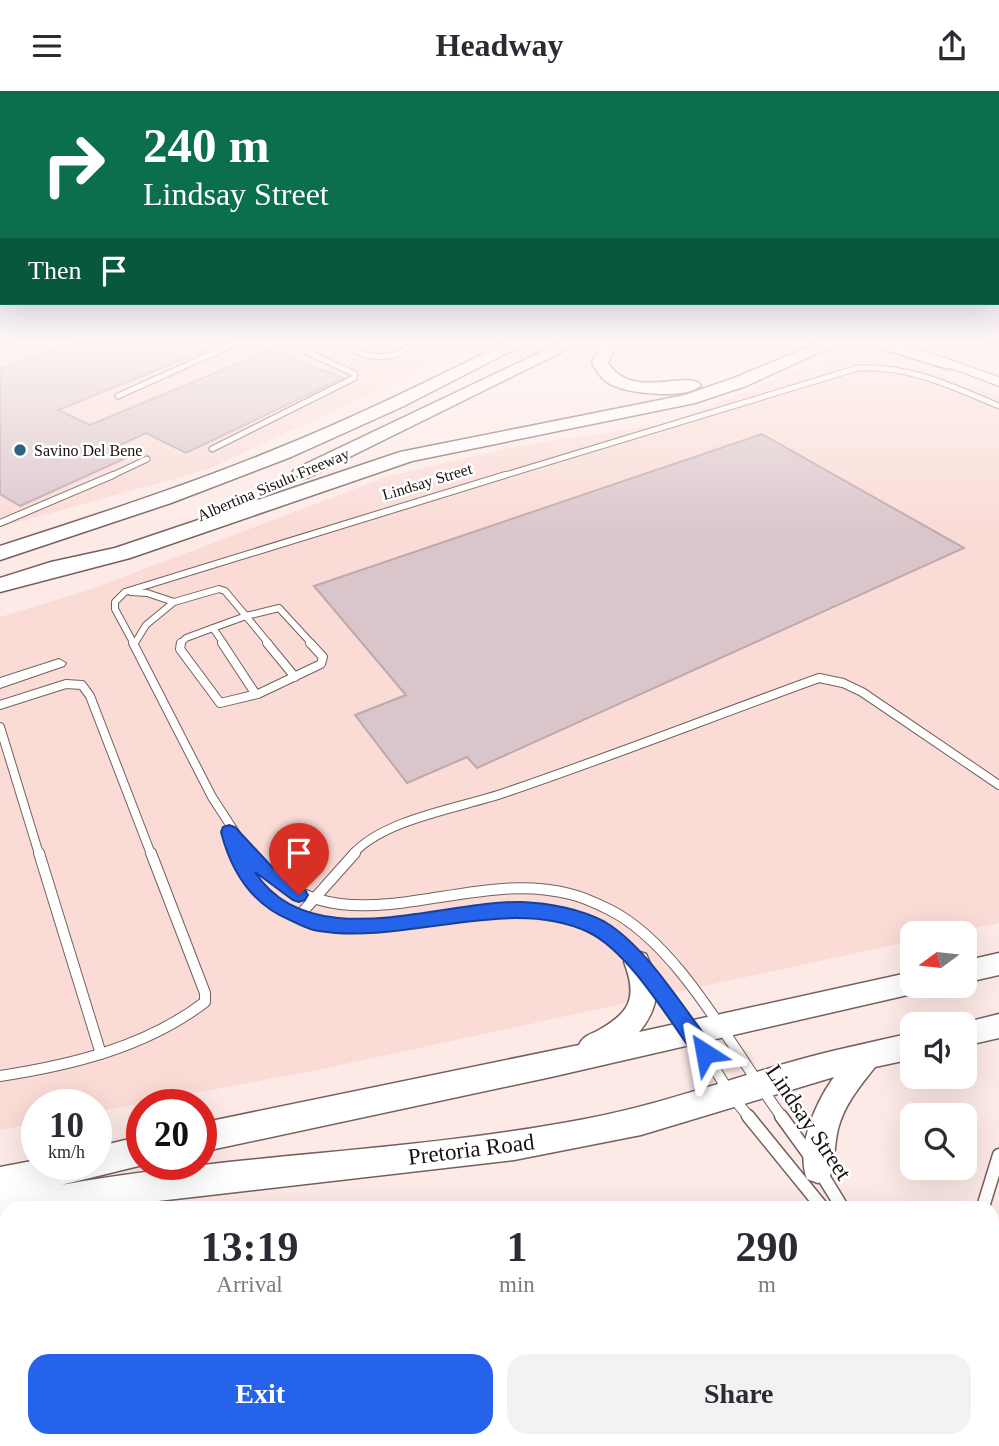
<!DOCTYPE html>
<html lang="en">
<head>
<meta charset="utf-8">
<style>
  :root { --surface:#fff; --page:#f2f2f3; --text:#2b2b33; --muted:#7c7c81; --accent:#2563eb }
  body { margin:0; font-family:Georgia,serif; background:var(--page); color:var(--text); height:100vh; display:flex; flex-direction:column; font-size:26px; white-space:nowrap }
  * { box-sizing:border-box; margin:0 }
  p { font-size:23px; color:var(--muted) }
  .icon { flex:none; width:38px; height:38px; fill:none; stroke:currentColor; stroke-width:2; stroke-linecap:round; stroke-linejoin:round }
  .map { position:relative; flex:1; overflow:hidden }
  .drawer { position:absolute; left:0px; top:1110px; width:999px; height:247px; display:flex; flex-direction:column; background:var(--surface); border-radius:21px 21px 0 0; box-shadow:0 7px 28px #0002 }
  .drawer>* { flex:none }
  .guide { position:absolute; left:0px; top:0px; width:999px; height:214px; box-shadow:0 7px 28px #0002; background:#0b6e4f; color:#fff; overflow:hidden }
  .needle { width:46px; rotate:255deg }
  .fabs { position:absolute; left:900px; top:830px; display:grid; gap:14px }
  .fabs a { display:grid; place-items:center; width:77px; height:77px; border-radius:14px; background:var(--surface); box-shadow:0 7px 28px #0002; font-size:35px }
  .speed { position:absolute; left:21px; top:998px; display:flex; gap:14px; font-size:35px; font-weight:700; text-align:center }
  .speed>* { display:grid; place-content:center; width:91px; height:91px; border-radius:50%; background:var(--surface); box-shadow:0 7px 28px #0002; line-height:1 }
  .speed small { font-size:18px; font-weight:400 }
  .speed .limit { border:10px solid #d22; background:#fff; color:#111 }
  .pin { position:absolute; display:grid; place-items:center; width:60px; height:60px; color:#fff; margin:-72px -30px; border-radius:50% 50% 50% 0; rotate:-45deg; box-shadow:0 0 7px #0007 }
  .pin .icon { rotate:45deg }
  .me { position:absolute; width:77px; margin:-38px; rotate:326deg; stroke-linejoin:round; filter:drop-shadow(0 0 5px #0008) }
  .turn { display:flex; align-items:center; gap:24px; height:147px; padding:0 28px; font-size:32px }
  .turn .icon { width:91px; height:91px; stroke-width:2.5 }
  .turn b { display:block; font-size:49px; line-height:60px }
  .then { display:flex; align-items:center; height:66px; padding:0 28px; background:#0003; gap:14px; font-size:26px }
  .eta { display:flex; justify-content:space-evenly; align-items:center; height:119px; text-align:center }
  .eta b { font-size:42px; font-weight:800; line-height:49px }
  .action { display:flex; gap:14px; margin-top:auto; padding:14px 28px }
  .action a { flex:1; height:80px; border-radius:21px; background:var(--accent); color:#fff; font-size:28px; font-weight:800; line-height:80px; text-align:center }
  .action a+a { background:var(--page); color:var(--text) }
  header { display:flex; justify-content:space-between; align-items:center; height:91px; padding:0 28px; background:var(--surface); font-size:32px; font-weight:800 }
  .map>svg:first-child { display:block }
  .built { fill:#fadbd6 }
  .building { fill:#dac5cb; stroke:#bda8ae; stroke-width:2 }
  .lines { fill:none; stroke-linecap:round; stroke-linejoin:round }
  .lane-far4-casing { stroke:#74615d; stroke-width:7 }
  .lane-far3-casing { stroke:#74615d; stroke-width:8 }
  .lane-far2-casing { stroke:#74615d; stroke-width:10 }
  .lane-far1-casing { stroke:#74615d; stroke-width:12 }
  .lane-casing { stroke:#74615d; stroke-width:15 }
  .street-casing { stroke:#74615d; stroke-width:2 }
  .secondary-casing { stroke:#74615d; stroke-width:3 }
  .primary-casing { stroke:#74615d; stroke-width:2 }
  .highway-casing { stroke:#74615d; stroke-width:3 }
  .lane-far4 { stroke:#fff; stroke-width:5 }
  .lane-far3 { stroke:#fff; stroke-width:6 }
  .lane-far2 { stroke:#fff; stroke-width:8 }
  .lane-far1 { stroke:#fff; stroke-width:10 }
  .lane { stroke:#fff; stroke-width:12 }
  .street { fill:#fff; fill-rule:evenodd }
  .secondary { fill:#fff; fill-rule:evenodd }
  .primary { fill:#fff; fill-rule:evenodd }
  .highway { fill:#fff; fill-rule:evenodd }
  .rail { stroke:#8b7e7c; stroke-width:7; stroke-dasharray:13 13; stroke-linecap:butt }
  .route { fill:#2563eb; stroke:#184099; stroke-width:2 }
  .poi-dot { fill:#2d657f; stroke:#fff; stroke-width:2.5 }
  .labels { text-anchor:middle; stroke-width:5; stroke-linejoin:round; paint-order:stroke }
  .far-poi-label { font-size:16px; fill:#17100e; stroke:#fff; text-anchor:start }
  .far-street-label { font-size:16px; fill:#17100e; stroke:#fff }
  .near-street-label { font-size:23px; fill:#17100e; stroke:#fff }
</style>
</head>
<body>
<header><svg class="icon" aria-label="menu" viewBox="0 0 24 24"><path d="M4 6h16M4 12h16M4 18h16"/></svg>Headway<svg class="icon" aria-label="share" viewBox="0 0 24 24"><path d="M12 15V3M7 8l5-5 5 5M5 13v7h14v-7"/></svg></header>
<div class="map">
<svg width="999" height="1355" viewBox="0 0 999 1355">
  <rect width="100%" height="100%" fill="#fdeae7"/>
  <g class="built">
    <path d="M 0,251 L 483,251 L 206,379 L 0,436 Z"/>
    <path d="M 852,258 L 878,259 L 999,306 L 999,832 L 952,842 L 912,842 L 912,850 L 322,978 L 96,1021 L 96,1013 L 37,1013 L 37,1032 L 0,1039 L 0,526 L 89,499 L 386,386 L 517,355 L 665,333 Z"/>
    <path d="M 7,1240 L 7,1349 L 132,1349 L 133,1355 L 0,1355 L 0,1241 Z"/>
  </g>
  <g class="building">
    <path d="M 76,251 L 226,251 L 58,319 L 90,334 L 270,259 L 343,287 L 186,362 L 146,342 L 111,358 L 128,366 L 20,415 L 0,403 L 0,278 Z"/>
    <path d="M 762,343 L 964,457 L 477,677 L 467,666 L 407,692 L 355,624 L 406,604 L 314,495 Z"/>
  </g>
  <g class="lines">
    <g class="lane-far4-casing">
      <g id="lane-far4">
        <path d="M 333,251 C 363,263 387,277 414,251"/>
        <path d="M 118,305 L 238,251"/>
        <path d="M 212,358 L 354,287 L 355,283 L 285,251"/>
        <path d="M 109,386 L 147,368"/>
        <path d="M 499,386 L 858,277 C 909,274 953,296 999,315"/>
      </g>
    </g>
    <g class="lane-far3-casing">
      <g id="lane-far3">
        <path d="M 0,432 L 113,384"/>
        <path d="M 131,501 L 147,502 L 174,511 L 146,534 L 135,552"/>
        <path d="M 174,511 L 219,498 L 225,500 L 246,525 L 279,517 L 312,553"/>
        <path d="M 134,553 L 115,518 L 115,511 L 125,501 L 505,384"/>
        <path d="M 180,553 L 186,547 L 213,537"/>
        <path d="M 224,553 L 213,537 L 246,525 L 269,553"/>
      </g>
    </g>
    <g class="lane-far2-casing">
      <g id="lane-far2">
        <path d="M 133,552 L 212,706 L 249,763"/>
        <path d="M 181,552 L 180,558 L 220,612 L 258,603 L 321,573 L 323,566 L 310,552"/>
        <path d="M 222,552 L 255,602"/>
        <path d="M 267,552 L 295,586"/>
        <path d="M 0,614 L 66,593 L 82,594 L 90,605 L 151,763"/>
        <path d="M 0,636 L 39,763"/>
        <path d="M 230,744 L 238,763"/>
        <path d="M 353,763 C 384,728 460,717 504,702 C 610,666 714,625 819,587 L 843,592 L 862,601 L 999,694"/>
      </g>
    </g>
    <g class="lane-far1-casing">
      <g id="lane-far1">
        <path d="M 39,762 L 101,963"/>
        <path d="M 238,762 C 241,771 245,783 251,791 C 341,905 530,746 635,869"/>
        <path d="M 247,762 C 341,869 459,774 570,803 C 583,806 598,813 610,819 C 680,854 736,965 782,1026"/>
        <path d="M 298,826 L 355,762"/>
        <path d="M 650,887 L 692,941 L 731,1004 L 749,1026"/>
        <path d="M 0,985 C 72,974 146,956 205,911 L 205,902 L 151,762"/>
      </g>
    </g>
    <g class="lane-casing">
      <g id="lane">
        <path d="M 748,1025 L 822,1116"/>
        <path d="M 781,1025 L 810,1065"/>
        <path d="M 821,1082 L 842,1116"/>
        <path d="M 983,1116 L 999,1064"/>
      </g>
    </g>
    <g class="street-casing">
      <path id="street" d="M 59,568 L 66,572 L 64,575 L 0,597 L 0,587 Z"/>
    </g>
    <g class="secondary-casing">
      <g id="secondary">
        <path d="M 637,860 L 646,863 C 660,892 661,915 639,941 L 912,881 L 912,894 L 924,894 L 921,900 L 912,903 L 551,986 L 201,1061 L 201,1032 L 579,954 C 583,945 589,944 597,940 C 630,922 638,907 624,871 L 628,863 Z"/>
        <path d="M 999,862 L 999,884 L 964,892 L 964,870 Z"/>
        <path d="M 999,923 L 999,947 L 964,955 L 964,933 L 959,933 Z"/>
        <path d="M 912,942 L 912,968 L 875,976 C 860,995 844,1014 838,1038 C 834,1055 835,1072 829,1088 L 818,1092 L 807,1088 C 795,1057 816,1011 834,986 L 641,1044 L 514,1069 L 106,1116 L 7,1116 L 7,1135 L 0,1136 L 0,1076 L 37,1069 L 37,1073 L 96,1073 L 96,1056 L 142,1045 L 142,1073 L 147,1073 L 61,1094 C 234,1063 412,1061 585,1028 C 661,1014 734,986 809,966 C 843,957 877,950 912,942 Z"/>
      </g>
    </g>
    <g class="primary-casing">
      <path id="primary" d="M 881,251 L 898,251 L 999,286 L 999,295 Z"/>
    </g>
    <g class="highway-casing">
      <g id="highway">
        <path d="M 508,251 L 528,251 L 404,315 L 291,366 L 171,412 L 0,469 L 0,455 C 93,425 186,395 276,358 C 356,326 432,288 508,251 Z"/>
        <path d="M 562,251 L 582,251 L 309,386 L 302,388 L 292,382 L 295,378 Z"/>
        <path d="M 607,251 L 625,251 L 613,261 L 608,272 C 633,310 686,278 701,294 C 687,309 628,303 610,293 C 601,288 597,280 592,272 L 600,256 Z"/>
        <path d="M 821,251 L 842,251 L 746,295 L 695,312 L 412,370 L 130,467 L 0,501 L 0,487 L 51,471 L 115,457 L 400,361 L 685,304 L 734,287 Z"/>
        <path d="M 867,251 L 890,251 L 954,270 L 956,273 L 948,278 L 870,254 Z"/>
      </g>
    </g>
    <use href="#lane-far4" class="lane-far4"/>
    <use href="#lane-far3" class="lane-far3"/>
    <use href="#lane-far2" class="lane-far2"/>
    <use href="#lane-far1" class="lane-far1"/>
    <use href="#lane" class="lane"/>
    <use href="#street" class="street"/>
    <use href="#secondary" class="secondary"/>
    <use href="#primary" class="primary"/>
    <use href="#highway" class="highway"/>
    <g class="rail">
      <path d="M 992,1252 L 999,1251"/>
      <path d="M 992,1263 L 999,1262"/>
    </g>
  </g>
  <linearGradient id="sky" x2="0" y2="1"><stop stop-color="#adb1ee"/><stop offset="0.57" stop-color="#fef6f4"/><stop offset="1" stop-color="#fef6f4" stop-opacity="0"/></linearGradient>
  <rect width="999" height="440" fill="url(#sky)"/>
  <path class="route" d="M 229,734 L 235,736 L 273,777 L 305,799 L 308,804 L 305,809 L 299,811 L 293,809 L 255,781 C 310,866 442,809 522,811 C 549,812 581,818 605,831 C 646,855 683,917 713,955 L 716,962 L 713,969 L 705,972 L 698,969 C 671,932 629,860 588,841 C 509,804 406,854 319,840 C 309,839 299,833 290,829 C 251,813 231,780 221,741 L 223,736 Z"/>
  <circle class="poi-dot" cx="20" cy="359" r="7"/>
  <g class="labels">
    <g class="far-poi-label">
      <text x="34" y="365">Savino Del Bene</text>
    </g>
    <g class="far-street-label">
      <text transform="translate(427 390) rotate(-17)" y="6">Lindsay Street</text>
      <text transform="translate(273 393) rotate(-23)" y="6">Albertina Sisulu Freeway</text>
    </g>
    <g class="near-street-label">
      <text transform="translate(809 1031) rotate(56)" y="8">Lindsay Street</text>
      <text transform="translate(471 1058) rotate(-7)" y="8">Pretoria Road</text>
    </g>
  </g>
</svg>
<div class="fabs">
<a><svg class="needle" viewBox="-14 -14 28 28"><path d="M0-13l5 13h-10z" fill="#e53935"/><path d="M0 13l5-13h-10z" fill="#7c7c81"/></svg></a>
<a><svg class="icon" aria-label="sound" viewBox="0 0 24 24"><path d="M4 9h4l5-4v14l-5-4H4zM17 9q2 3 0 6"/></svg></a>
<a><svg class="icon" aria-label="search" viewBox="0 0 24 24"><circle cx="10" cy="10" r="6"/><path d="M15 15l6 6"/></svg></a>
</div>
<div class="speed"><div>10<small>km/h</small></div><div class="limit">20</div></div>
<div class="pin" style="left:299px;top:804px;background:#d93025"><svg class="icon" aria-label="arrive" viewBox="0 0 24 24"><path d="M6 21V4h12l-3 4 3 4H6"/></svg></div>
<svg class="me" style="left:705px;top:962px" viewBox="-20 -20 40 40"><path d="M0-17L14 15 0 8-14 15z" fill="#2563eb" stroke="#fff" stroke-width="4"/></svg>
<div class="guide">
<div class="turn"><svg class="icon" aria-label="right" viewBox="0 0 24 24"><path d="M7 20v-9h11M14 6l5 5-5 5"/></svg><div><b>240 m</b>Lindsay Street</div></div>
<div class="then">Then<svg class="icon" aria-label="arrive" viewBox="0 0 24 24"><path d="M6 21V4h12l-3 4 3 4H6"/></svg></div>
</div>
<section class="drawer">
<div class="eta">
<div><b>13:19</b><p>Arrival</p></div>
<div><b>1</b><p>min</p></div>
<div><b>290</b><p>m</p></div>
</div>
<div class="action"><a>Exit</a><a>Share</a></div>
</section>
</div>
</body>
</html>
